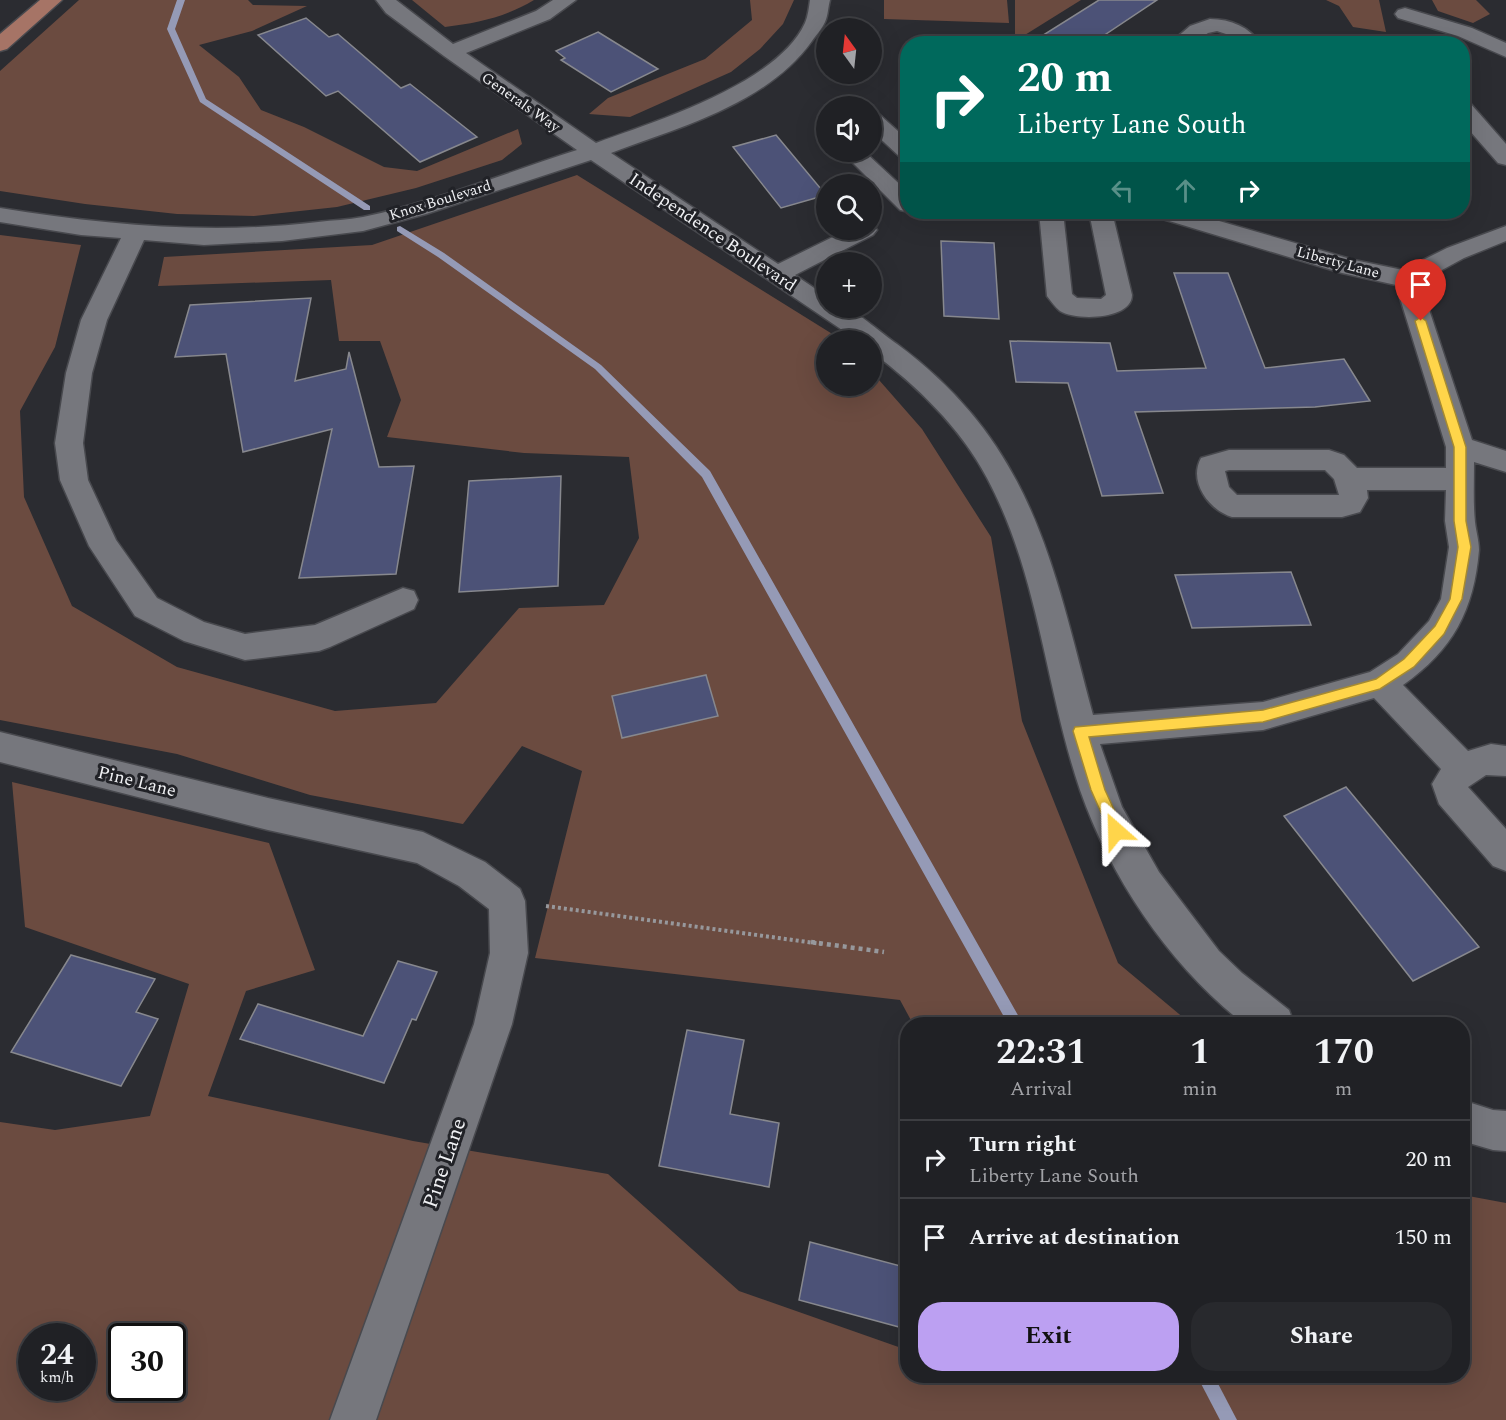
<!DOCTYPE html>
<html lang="en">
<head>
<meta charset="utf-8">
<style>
  :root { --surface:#202125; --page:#28292d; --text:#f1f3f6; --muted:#a2a3a7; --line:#3d3e42; --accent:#bca0f2 }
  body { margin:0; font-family:Spectral,serif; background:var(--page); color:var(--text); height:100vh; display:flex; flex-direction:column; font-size:22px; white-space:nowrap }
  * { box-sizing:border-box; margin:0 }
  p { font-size:20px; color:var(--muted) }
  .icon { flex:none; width:33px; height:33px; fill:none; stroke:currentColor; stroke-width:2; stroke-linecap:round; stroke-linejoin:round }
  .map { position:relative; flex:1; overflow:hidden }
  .panel { position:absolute; left:900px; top:1017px; width:570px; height:366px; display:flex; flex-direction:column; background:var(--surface); border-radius:24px; box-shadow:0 6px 24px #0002,0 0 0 2px var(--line) }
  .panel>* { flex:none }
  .guide { position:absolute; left:900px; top:36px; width:570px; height:183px; border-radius:24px; box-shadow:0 6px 24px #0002,0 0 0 2px var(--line); background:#00695c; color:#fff; overflow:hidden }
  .needle { width:39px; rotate:345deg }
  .fabs { position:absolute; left:816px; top:18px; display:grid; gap:12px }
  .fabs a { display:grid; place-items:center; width:66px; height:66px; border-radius:50%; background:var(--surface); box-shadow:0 6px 24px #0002,0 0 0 2px var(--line); font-size:30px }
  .speed { position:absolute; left:18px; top:1323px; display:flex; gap:12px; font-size:30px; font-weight:700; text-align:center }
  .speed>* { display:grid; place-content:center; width:78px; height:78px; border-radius:50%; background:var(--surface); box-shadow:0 6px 24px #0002,0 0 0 2px var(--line); line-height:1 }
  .speed small { font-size:15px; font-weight:400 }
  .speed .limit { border:3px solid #111; border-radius:9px; background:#fff; color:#111 }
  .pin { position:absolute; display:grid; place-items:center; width:51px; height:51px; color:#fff; margin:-62px -26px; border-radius:50% 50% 50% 0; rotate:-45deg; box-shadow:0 0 6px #0007 }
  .pin .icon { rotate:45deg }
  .me { position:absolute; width:66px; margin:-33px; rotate:335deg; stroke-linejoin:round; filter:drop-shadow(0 0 4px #0008) }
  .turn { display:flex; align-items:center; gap:21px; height:126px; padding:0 18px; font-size:27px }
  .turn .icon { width:78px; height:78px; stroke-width:2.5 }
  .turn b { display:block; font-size:42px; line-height:51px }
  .lanes { display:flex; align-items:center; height:57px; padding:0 18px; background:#0003; justify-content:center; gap:30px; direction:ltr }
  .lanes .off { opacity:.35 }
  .eta { display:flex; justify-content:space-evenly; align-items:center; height:102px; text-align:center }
  .eta b { font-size:36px; font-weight:700; line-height:42px }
  .action { display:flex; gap:12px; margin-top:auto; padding:12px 18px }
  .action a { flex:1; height:69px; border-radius:24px; background:var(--accent); color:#111; font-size:24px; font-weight:700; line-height:69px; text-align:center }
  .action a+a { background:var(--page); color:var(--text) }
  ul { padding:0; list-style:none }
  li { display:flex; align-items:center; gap:18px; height:78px; padding:0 18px; border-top:2px solid var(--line) }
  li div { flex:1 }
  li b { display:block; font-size:22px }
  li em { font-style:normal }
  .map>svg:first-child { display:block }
  .green { fill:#6b4b40; fill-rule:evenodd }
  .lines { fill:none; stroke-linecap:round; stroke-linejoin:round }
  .stream { fill:#959ab6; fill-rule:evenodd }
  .building { fill:#4c5277; stroke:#87888e; stroke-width:1.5 }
  .minor-casing { stroke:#48494e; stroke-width:3 }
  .major-casing { stroke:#48494e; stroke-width:3 }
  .path-far1 { stroke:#97989c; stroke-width:4; stroke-dasharray:3 3; stroke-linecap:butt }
  .path { stroke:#97989c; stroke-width:4.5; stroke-dasharray:4 4; stroke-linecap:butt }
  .minor { fill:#76777d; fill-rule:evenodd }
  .major { fill:#a67466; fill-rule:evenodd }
  .route { fill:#ffd54a; stroke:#a68a30; stroke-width:1.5 }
  .labels { text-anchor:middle; stroke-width:6; stroke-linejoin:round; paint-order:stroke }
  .far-street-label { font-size:15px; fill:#f0f1f4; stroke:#212227 }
  .street-label { font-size:18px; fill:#f0f1f4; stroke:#212227 }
  .near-street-label { font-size:21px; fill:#f0f1f4; stroke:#212227 }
</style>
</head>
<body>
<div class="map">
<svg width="1506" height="1420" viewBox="0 0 1506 1420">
  <rect width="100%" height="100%" fill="#2b2c31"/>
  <g class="green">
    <path d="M 79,0 L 248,0 L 253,5 L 307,6 L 252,31 L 199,45 L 239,77 L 261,110 L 304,127 L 384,167 L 417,171 L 518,129 L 522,144 L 502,160 L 416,188 L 337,207 L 254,216 L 177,214 L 85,204 L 0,191 L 0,71 Z"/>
    <path d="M 412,0 L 534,0 C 506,17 478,23 445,27 Z"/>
    <path d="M 750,0 L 794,0 L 783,24 L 760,49 L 731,72 L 630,117 L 589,114 L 608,98 L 705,59 L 752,20 Z"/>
    <path d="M 884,0 L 1007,0 L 1009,23 L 884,19 Z"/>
    <path d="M 1015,0 L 1081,0 L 1015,41 Z"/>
    <path d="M 1326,0 L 1379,0 L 1386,32 L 1353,27 L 1339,6 Z"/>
    <path d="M 1432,0 L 1476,0 L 1490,14 L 1473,23 L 1438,11 Z"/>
    <path d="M 577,175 L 842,340 L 826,340 L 826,386 L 872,386 L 872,372 L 922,429 L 991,537 L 1022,721 L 1118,963 L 1191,1024 L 913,1024 L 900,1000 L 535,958 L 582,771 L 522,746 L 463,824 L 310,795 L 177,754 L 0,720 L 0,235 L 81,245 L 55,347 L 20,411 L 24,497 L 72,606 L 177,667 L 335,711 L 436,703 L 519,608 L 604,605 L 639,538 L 629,457 L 524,453 L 387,437 L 401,400 L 380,341 L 339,341 L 331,280 L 158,286 L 164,257 L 372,245 Z"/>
    <path d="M 12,782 L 269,843 L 315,970 L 246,991 L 208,1096 L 413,1141 L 608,1174 L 739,1291 L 907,1350 L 908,1376 L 1462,1376 L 1463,1195 L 1506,1203 L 1506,1420 L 0,1420 L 0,1122 L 55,1130 L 150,1116 L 189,984 L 25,927 ZM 32,1336 L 82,1336 L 82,1388 L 32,1388 ZM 122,1336 L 172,1336 L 172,1388 L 122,1388 Z"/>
  </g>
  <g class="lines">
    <g class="stream">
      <path d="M 177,0 L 185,0 L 175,29 L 206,99 L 370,206 L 370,210 L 364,210 L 200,102 L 167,29 Z"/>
      <path d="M 400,226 L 444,253 L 601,365 L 710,471 L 1023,1024 L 1008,1024 L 702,477 L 595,369 L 438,257 L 397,231 L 397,227 Z"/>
      <path d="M 1197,1376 L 1214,1376 L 1237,1420 L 1220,1420 Z"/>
    </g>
  </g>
  <g class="building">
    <path d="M 1099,0 L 1157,0 L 1091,44 L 1029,44 Z"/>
    <path d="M 306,18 L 329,37 L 338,34 L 401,88 L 410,84 L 477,137 L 420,162 L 338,91 L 326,96 L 258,35 Z"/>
    <path d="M 598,32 L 658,69 L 611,92 L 561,60 L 565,58 L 556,51 Z"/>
    <path d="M 776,135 L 826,195 L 781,208 L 733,147 Z"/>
    <path d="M 941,241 L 994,243 L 999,319 L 944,316 Z"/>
    <path d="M 1174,273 L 1228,273 L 1265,368 L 1344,359 L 1370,401 L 1315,407 L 1135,412 L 1163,493 L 1102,496 L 1068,383 L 1016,382 L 1010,341 L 1110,343 L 1117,371 L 1206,368 Z"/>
    <path d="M 311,298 L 295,381 L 346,369 L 349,352 L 379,467 L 414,466 L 396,574 L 299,578 L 332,429 L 243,452 L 226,354 L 175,357 L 190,305 Z"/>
    <path d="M 561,476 L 558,586 L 459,592 L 469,481 Z"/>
    <path d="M 1291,572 L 1311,625 L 1192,628 L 1175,575 Z"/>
    <path d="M 706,675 L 718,716 L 622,738 L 612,696 Z"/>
    <path d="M 1346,787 L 1479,947 L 1413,981 L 1284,816 Z"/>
    <path d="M 71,955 L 155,979 L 136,1012 L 158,1019 L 121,1086 L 11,1052 Z"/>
    <path d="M 398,961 L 437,972 L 416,1020 L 412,1019 L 384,1083 L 240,1039 L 258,1004 L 363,1036 Z"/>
    <path d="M 687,1030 L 744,1040 L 730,1114 L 779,1123 L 769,1187 L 659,1166 Z"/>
    <path d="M 810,1242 L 908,1268 L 899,1327 L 799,1300 Z"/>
  </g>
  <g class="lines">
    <g class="minor-casing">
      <g id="minor">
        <path d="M 376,0 L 396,0 L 453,44 L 536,11 L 553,0 L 576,0 L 550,19 L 466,53 L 596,143 C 656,121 777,84 805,23 C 808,16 809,7 810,0 L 830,0 C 828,7 828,16 825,22 C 822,29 816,35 812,41 C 767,104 680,127 611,153 L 778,264 L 847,230 L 872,230 L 872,224 L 873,225 L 877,230 L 873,235 L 795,275 L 826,296 L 826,308 C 832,308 840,306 845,308 C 857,311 885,336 897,344 C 1033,445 1052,562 1093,715 L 1263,702 L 1370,672 L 1398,654 L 1429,621 L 1441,599 L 1449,547 L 1445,521 L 1446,490 L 1367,490 L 1368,498 L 1360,512 L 1342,517 L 1232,517 C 1209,510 1188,482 1201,458 L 1229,450 L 1329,450 L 1344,455 L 1357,468 L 1446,468 L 1446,447 L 1396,285 L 1342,273 L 1156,217 L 1153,212 L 1188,212 L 1354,260 L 1403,270 L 1447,248 L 1506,226 L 1506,241 L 1464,258 L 1420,282 L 1472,440 L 1506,451 L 1506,472 L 1474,462 C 1474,482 1473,503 1475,522 C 1476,531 1479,541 1479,550 C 1474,610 1453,650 1403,685 L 1468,751 L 1491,744 L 1506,746 L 1506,776 L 1486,775 L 1468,787 L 1506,829 L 1506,871 L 1493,866 L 1439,804 L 1432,784 L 1441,769 L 1374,698 L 1263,730 L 1100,744 L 1122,807 L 1159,872 L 1219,951 L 1242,973 L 1289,1010 L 1294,1024 L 1244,1024 C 1170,966 1111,879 1080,790 C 1045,687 1039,575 987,478 C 960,427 917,386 872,352 L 872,340 L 857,340 L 591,160 L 426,214 L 363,231 L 282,241 L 204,245 L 144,240 L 107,320 L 92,373 L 83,443 L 88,480 L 116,540 L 157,598 L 204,622 L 245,634 L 315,625 L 403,588 L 414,591 L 418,600 L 414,609 L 330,647 L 319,651 L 245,660 L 184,641 L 135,616 L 89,546 L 60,480 L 55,443 L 66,373 L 81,320 L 121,238 L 81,235 L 0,222 L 0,208 C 106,225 211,235 318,222 C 333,220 348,220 363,217 C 434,202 508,172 577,150 L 444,56 L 386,13 ZM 1229,470 L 1325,470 L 1334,479 L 1339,495 L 1237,495 L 1229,487 L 1225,471 Z"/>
        <path d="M 1405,8 L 1472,28 L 1506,43 L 1506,57 L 1458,36 L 1398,18 L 1395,14 L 1398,10 Z"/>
        <path d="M 1210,19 C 1231,19 1249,27 1261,44 L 1240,44 L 1229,35 L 1217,31 L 1208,33 L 1192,44 L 1169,44 L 1190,26 Z"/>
        <path d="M 1462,102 L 1470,103 L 1506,144 L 1506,165 L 1498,163 L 1462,122 Z"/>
        <path d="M 872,113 L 880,115 L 908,140 L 908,159 L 900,157 L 872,131 Z"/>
        <path d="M 842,152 L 865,152 L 908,192 L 908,212 L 910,212 L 900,210 Z"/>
        <path d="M 1039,212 L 1063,212 L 1072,294 L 1077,298 L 1101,299 L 1106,295 L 1089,212 L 1112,212 L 1132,295 C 1132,320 1075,321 1060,311 C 1055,307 1051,301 1047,296 Z"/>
        <path d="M 0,732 L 268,798 L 423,832 L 485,862 L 520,889 L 525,901 L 528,953 L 512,1024 L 376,1420 L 330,1420 L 474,1024 L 490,953 L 489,909 L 459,886 L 417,863 L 268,830 L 0,762 Z"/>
        <path d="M 1462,1100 L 1493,1110 L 1506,1111 L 1506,1151 L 1493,1150 L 1462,1141 Z"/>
      </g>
    </g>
    <g class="major-casing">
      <path id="major" d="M 40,0 L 62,0 L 7,49 L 0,51 L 0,34 Z"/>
    </g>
    <path class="path-far1" d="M 546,906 L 822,944"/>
    <path class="path" d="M 811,942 L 884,952"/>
    <use href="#minor" class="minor"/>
    <use href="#major" class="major"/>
  </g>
  <path class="route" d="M 1421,317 L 1426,321 L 1466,447 L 1466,521 L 1471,547 L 1462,599 L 1444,634 L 1414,667 L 1380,689 L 1263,722 L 1089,737 L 1105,790 L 1124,831 L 1121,835 L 1116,837 L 1111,835 L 1091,790 L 1073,731 L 1075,727 L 1263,710 L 1315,696 L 1376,679 L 1404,659 L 1435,626 L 1450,599 L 1458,547 L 1454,521 L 1454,447 L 1415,321 Z"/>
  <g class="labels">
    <g class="far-street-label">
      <text transform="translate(521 102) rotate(35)" y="5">Generals Way</text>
      <text transform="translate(440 200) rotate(-17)" y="5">Knox Boulevard</text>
      <text transform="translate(1338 262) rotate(15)" y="5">Liberty Lane</text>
    </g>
    <g class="street-label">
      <text transform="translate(713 232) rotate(34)" y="6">Independence Boulevard</text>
      <text transform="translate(137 781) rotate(14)" y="6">Pine Lane</text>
    </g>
    <g class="near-street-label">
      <text transform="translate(444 1163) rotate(-71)" y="7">Pine Lane</text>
    </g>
  </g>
</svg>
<div class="fabs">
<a><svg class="needle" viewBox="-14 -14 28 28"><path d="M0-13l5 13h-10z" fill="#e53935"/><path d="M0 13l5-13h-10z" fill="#a2a3a7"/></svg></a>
<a><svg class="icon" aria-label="sound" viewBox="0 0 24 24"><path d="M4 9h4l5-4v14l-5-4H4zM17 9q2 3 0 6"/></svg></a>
<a><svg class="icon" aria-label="search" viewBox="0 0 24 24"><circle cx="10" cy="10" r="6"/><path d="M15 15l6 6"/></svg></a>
<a>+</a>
<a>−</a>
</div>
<div class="speed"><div>24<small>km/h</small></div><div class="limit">30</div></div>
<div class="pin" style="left:1421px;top:321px;background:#d93025"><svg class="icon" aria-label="arrive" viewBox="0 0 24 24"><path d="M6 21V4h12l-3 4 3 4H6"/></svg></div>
<svg class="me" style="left:1116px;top:831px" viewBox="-20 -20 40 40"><path d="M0-17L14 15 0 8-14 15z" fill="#ffd54a" stroke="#fff" stroke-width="4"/></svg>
<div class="guide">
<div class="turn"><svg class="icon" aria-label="right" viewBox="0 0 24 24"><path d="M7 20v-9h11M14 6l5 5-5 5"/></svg><div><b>20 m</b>Liberty Lane South</div></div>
<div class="lanes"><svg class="icon off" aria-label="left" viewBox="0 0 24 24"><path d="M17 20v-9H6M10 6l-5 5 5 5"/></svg><svg class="icon off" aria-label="ahead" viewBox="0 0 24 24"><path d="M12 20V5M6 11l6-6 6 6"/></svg><svg class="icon" aria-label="right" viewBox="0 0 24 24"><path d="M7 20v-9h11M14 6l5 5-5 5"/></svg></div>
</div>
<section class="panel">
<div class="eta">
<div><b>22:31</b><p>Arrival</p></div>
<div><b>1</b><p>min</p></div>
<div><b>170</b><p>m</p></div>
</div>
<ul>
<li><svg class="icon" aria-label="right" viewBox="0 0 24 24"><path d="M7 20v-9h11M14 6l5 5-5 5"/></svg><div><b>Turn right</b><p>Liberty Lane South</p></div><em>20 m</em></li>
<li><svg class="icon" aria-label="arrive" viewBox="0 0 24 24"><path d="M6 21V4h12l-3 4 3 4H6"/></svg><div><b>Arrive at destination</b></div><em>150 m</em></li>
</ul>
<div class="action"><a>Exit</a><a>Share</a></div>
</section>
</div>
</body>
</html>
